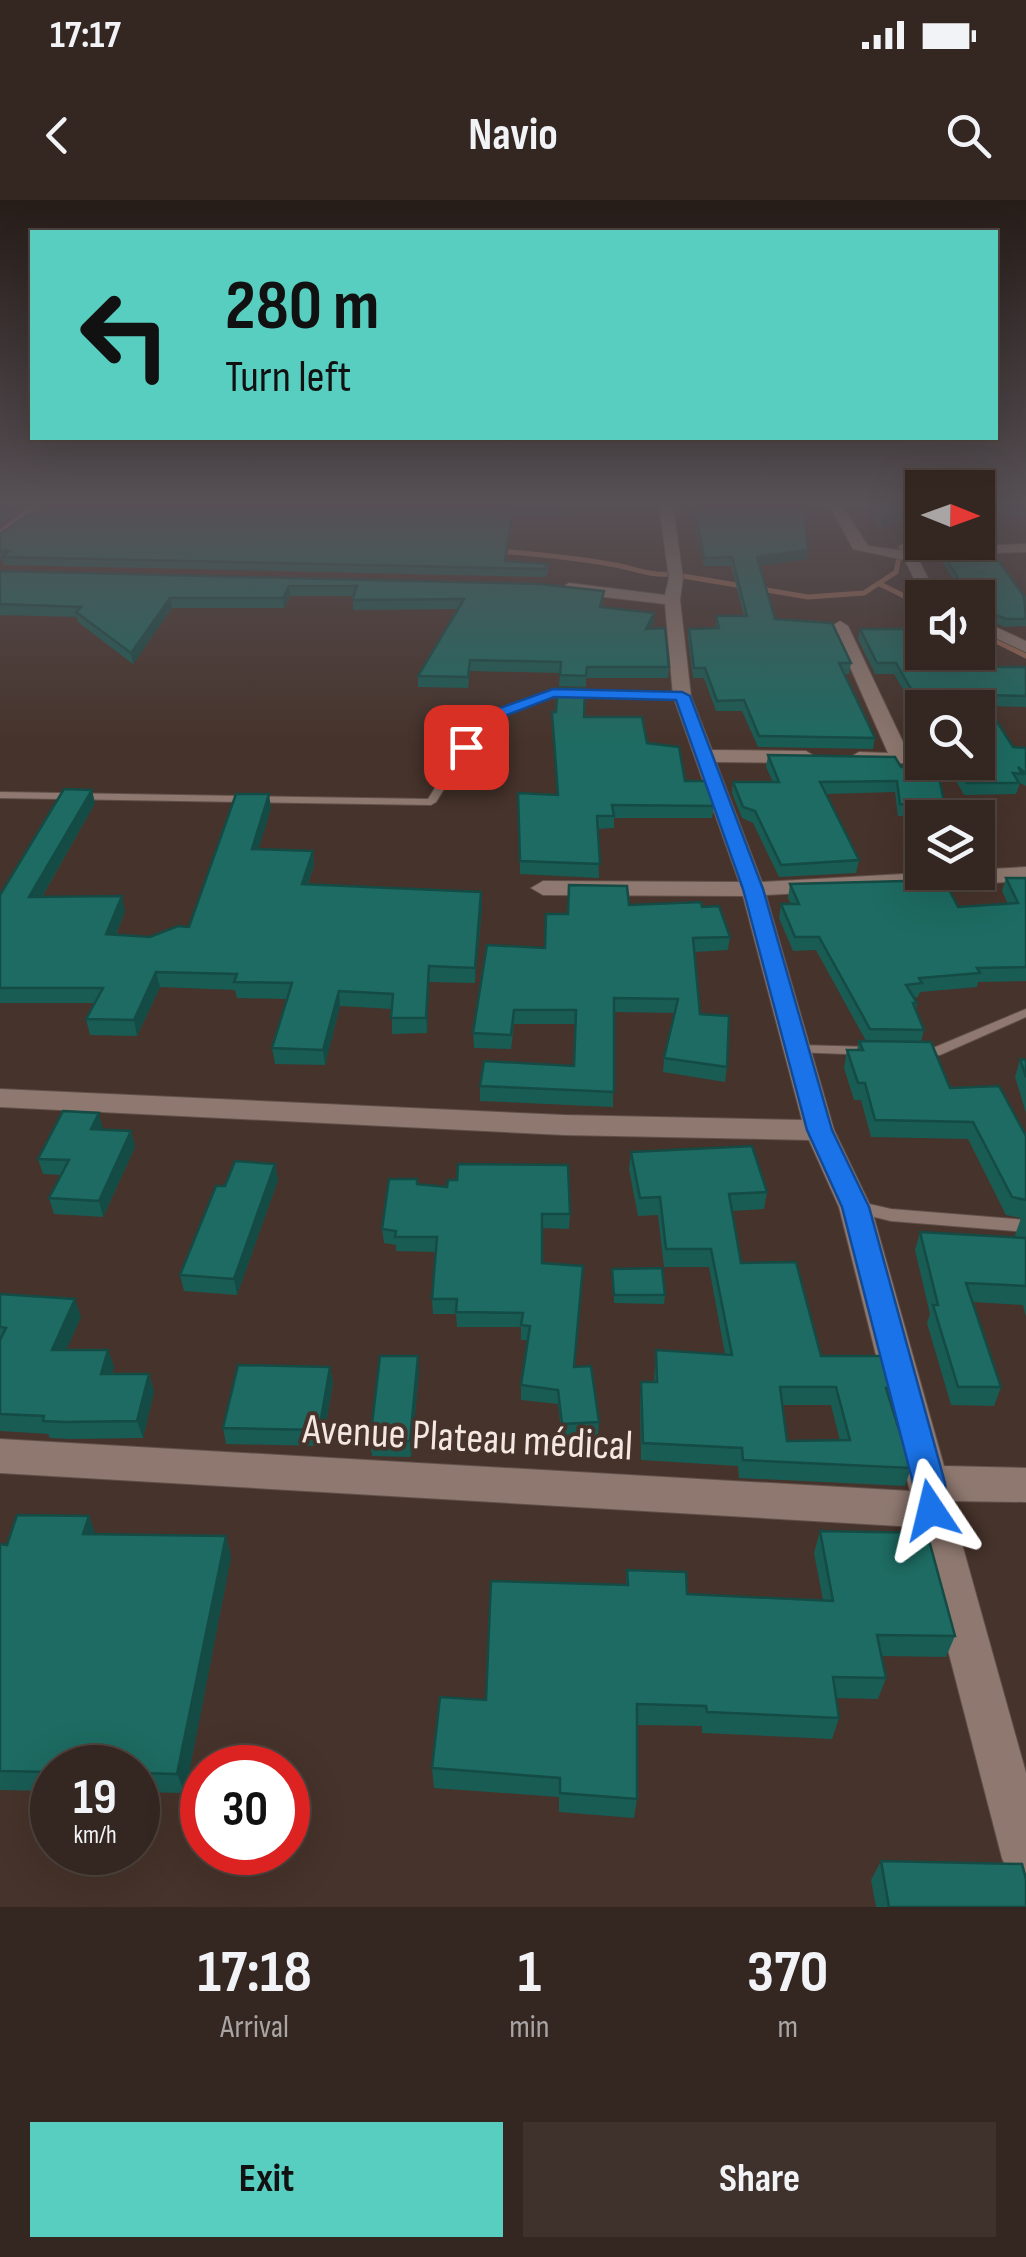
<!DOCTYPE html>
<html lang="en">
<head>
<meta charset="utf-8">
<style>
  :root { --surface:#342620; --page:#3f322d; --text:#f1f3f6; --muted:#a9a5a5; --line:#4e433e; --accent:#58cec0 }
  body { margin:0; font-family:"Sofia Sans Condensed",sans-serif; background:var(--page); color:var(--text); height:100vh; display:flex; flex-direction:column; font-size:38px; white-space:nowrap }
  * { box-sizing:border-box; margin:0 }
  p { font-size:32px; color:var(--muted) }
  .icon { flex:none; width:55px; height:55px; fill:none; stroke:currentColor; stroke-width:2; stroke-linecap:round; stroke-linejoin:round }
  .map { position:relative; height:1707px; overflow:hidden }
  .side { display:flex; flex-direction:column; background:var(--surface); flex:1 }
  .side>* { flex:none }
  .top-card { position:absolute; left:30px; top:30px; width:968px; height:210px; border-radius:0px; box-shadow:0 10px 40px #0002,0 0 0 2px var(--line); background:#58cec0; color:#111; overflow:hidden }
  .needle { width:65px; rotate:91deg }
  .fabs { position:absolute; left:905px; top:270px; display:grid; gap:20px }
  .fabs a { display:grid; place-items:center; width:90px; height:90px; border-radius:0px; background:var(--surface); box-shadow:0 10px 40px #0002,0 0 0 2px var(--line); font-size:50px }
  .speed { position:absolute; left:30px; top:1545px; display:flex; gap:20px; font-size:50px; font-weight:700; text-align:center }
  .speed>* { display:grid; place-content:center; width:130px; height:130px; border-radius:50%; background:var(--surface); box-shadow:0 10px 40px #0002,0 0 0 2px var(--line); line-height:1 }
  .speed small { font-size:25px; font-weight:400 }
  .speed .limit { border:15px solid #d22; background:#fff; color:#111 }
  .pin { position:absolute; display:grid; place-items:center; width:85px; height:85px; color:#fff; margin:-42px; border-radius:20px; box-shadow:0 5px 15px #0006 }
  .me { position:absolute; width:110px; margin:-55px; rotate:350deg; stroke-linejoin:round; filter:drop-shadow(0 0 8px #0008) }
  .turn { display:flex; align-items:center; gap:35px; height:210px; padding:0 30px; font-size:45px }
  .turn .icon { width:130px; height:130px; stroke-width:2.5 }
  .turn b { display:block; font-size:70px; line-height:85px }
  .eta { display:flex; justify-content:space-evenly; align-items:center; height:170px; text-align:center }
  .eta b { font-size:60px; font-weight:700; line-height:70px }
  .primary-button { display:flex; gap:20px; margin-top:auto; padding:20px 30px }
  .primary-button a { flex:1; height:115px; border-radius:0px; background:var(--accent); color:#111; font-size:40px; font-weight:700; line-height:115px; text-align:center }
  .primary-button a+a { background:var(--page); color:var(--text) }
  .status { display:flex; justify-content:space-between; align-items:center; height:70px; padding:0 50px; background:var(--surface); direction:ltr }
  .status svg { height:28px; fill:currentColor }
  header { display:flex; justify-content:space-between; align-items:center; height:130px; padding:0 30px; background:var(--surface); font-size:45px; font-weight:700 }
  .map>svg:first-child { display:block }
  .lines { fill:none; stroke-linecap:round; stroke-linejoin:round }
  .stream { stroke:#9a6751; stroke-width:5 }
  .lane-casing { stroke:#605049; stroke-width:2 }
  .street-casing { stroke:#605049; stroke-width:2 }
  .lane { fill:#8e786f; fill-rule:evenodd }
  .street { fill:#8e786f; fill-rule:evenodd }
  .wall { fill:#195c54; fill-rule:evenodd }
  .shaded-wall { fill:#144b45 }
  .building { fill:#1d6b62; stroke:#144b45; stroke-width:2.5; fill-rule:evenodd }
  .route { fill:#1a73e8; stroke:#114b97; stroke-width:2.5 }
  .labels { text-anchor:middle; stroke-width:8; stroke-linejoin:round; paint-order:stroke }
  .near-street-label { font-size:42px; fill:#f5e8e3; stroke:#46332b }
</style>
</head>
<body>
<div class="status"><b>17:17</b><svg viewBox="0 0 49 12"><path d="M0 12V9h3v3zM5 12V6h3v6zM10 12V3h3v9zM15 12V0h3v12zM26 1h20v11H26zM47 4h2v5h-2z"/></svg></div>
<header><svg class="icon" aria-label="back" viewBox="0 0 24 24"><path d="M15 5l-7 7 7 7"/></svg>Navio<svg class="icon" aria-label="search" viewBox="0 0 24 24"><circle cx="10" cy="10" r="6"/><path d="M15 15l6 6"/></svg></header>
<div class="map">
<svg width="1026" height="1707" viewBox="0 0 1026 1707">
  <rect width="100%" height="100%" fill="#46332b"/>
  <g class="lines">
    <g class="stream">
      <path d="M 978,315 L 997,306"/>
      <path d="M 499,351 C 536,354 573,357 609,364 C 632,367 648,376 671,374 L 808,397 L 864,393 L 896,372 L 901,347 L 922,338"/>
      <path d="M 880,384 L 922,405"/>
      <path d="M 978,432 L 1026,456"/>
    </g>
    <g class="lane-casing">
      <g id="lane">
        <path d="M 553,490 L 682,493 L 687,496 L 682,499 L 554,496 L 486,521 L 436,602 L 431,605 L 0,598 L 0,592 L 428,599 L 480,517 Z"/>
        <path d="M 1026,809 L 1026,817 L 940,855 L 919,856 L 912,852 L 919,848 L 933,848 Z"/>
        <path d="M 799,845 L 872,847 L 879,851 L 872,855 L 794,852 L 792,849 Z"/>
        <path d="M 856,1001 L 891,1009 L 1026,1020 L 1026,1032 L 891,1021 L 850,1011 L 848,1007 L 850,1003 Z"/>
      </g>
    </g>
    <g class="street-casing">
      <g id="street">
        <path d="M 31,306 L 46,306 L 0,341 L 0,330 Z"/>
        <path d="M 659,306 L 673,306 L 683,378 L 680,400 L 691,496 L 712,550 L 806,551 L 816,557 L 806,563 L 716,562 L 762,682 L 1026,667 L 1026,681 L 766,695 L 834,930 L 871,1007 L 944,1266 L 1026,1268 L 1026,1302 L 950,1301 L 1026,1573 L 1026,1682 L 1009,1675 L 1002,1658 L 916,1327 L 0,1273 L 0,1239 L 910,1291 L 839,1007 L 809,940 L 564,935 L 0,907 L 0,889 L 564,915 L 802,920 L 743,696 L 543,695 L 531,688 L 543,681 L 739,682 L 673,496 L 665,404 L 569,393 L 561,388 L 569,383 L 665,395 L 669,378 Z"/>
        <path d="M 830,306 L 842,306 L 868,346 L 906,351 L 913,348 L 1026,344 L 1026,352 L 917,356 L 938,398 L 923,398 L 905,360 L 853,349 Z"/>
        <path d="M 978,419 L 1026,441 L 1026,452 L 978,430 Z"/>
        <path d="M 840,421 L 848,426 L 911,559 L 908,563 L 859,564 L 849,558 L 859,552 L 888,553 L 832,426 Z"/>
      </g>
    </g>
    <use href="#lane" class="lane"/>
    <use href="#street" class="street"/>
  </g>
  <g class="wall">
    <path d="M 41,306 L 568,306 L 567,315 L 513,314 L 506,361 L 548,364 L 548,372 L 545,377 L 4,365 L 2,359 L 0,359 L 0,334 Z"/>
    <path d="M 686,306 L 803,306 L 807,359 L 759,366 L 775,419 L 851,463 L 849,474 L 844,474 L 875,538 L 873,549 L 758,547 L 742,511 L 716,511 L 704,478 L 693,478 L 688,438 L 689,429 L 716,428 L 716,416 L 744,416 L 731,366 L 704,366 L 692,309 L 687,309 Z"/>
    <path d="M 866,306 L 922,306 L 922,329 L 912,311 L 880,327 Z"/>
    <path d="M 978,306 L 1026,306 L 1026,316 L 978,307 Z"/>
    <path d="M 942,352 L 1025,398 L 1026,394 L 1026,426 L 1004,427 L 978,416 L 978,398 L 943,398 L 941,395 L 942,388 L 958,388 L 941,359 Z"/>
    <path d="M 0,371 L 539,384 L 603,401 L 602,408 L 654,423 L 651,429 L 669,467 L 668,478 L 586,478 L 586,487 L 559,486 L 560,473 L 470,471 L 468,488 L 418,487 L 418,476 L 458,409 L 353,410 L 353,396 L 290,396 L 284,408 L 172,408 L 133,464 L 78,422 L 77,417 L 0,415 Z"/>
    <path d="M 860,429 L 991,467 L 1026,467 L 1026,507 L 987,506 L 1013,547 L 1026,548 L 1026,586 L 1020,583 L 1016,594 L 964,595 L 946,562 L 978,562 L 922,508 L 922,523 L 894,474 L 875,474 L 858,439 Z"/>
    <path d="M 552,512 L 584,517 L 647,543 L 685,581 L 714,606 L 712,618 L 614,618 L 614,628 L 598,629 L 599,678 L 520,674 L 518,593 L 557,594 Z"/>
    <path d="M 768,555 L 901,567 L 945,607 L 943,618 L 898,616 L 895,592 L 826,594 L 859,660 L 856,673 L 779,677 L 753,623 L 742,618 L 732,593 L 733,582 L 773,582 L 766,567 Z"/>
    <path d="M 95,603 L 42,697 L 125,711 L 116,735 L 150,737 L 189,727 L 271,608 L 258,649 L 313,651 L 314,665 L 308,684 L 481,692 L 482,707 L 475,783 L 429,782 L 427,833 L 392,834 L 392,809 L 340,806 L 325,865 L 275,864 L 272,848 L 287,799 L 237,798 L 235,790 L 160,787 L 137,836 L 90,835 L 86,819 L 95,803 L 0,803 L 0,695 Z"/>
    <path d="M 1006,678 L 1026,678 L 1026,781 L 978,782 L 977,787 L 920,792 L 918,797 L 914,797 L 917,803 L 916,810 L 924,830 L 921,842 L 950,888 L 1026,936 L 1026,1117 L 1023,1105 L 973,1102 L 1001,1187 L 994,1206 L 951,1205 L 927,1123 L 930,1114 L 915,1050 L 920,1032 L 1016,1037 L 1015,1035 L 1021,1018 L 1006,1015 L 968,939 L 871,937 L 861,900 L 854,900 L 844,868 L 847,850 L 857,850 L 859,841 L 866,841 L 816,750 L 793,751 L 779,718 L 781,704 L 791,704 L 788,698 L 790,684 L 958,707 L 1008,704 L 1002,691 Z"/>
    <path d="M 629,705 L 702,707 L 730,737 L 728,750 L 694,752 L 700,814 L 727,867 L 725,882 L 663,872 L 664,858 L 675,813 L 614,812 L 613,907 L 480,901 L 480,886 L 574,866 L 575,824 L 514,824 L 511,849 L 474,848 L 473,833 L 545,748 L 568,714 Z"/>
    <path d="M 1020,859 L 1026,860 L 1026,913 L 1015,877 Z"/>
    <path d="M 103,929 L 131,931 L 135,947 L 103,1017 L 54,1014 L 49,998 L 61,975 L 43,974 L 38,959 Z"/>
    <path d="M 631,952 L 767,992 L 764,1009 L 732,1011 L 741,1063 L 821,1156 L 890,1188 L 888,1195 L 911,1268 L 905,1286 L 739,1278 L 738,1266 L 641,1260 L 640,1200 L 641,1182 L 654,1182 L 656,1150 L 725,1154 L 709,1067 L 664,1067 L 658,1015 L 638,1016 L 629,969 ZM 782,1205 L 831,1205 L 840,1241 L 787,1241 Z"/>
    <path d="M 275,964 L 278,980 L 237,1095 L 184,1091 L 180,1075 L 225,986 Z"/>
    <path d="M 418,984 L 570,1014 L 569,1029 L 542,1028 L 542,1063 L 574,1167 L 599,1222 L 598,1236 L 562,1238 L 558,1204 L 521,1200 L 521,1185 L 528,1140 L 521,1140 L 521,1127 L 457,1127 L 456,1114 L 433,1114 L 432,1099 L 436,1052 L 396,1051 L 396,1045 L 384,1043 L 382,1029 Z"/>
    <path d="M 612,1069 L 665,1095 L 664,1104 L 614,1103 Z"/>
    <path d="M 0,1094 L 81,1117 L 66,1150 L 108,1150 L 114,1167 L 112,1174 L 149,1174 L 154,1192 L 143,1238 L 71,1239 L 50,1238 L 48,1234 L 0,1231 Z"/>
    <path d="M 330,1167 L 333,1183 L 322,1246 L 226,1244 L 223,1228 Z"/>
    <path d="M 419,1172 L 411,1257 L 372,1256 L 370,1241 Z"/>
    <path d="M 89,1316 L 95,1335 L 226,1336 L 231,1357 L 185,1593 L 138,1592 L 138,1568 L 52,1568 L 52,1591 L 0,1590 L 0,1344 L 7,1345 Z"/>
    <path d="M 820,1331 L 955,1436 L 946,1457 L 882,1456 L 886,1478 L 878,1499 L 836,1498 L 839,1518 L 832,1539 L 702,1533 L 702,1526 L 637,1525 L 637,1599 L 634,1618 L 559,1612 L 559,1597 L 434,1588 L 432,1568 L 486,1500 L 626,1385 L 627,1370 L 687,1394 L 823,1400 L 814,1353 Z"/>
    <path d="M 881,1661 L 1026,1707 L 876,1707 L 871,1680 Z"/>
  </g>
  <g class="shaded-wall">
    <path d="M 14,306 L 25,306 L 0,325 L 0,316 Z"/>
    <path d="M 910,306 L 913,306 L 912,311 L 880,327 L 882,319 Z"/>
    <path d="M 808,350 L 807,359 L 756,366 L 757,357 Z"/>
    <path d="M 289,386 L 290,396 L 284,408 L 283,398 Z"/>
    <path d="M 170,398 L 172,408 L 133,464 L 131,453 Z"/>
    <path d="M 654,413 L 654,423 L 646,440 L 646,429 Z"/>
    <path d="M 92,590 L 95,603 L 33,712 L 29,697 Z"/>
    <path d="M 269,594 L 271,608 L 254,664 L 252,649 Z"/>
    <path d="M 313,651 L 314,665 L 303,698 L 302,684 Z"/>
    <path d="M 481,692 L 482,707 L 475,783 L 475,768 Z"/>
    <path d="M 122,696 L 125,711 L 110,749 L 106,734 Z"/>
    <path d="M 429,766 L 429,782 L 427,833 L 426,818 Z"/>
    <path d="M 156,772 L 160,787 L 137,836 L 134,820 Z"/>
    <path d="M 339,791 L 340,806 L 325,865 L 323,850 Z"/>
    <path d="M 99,913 L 103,929 L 96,945 L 91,929 Z"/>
    <path d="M 131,931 L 135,947 L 103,1017 L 99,1001 Z"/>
    <path d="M 275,964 L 278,980 L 237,1095 L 234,1079 Z"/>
    <path d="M 75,1099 L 81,1117 L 58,1168 L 52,1150 Z"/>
    <path d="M 108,1150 L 114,1167 L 107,1192 L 101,1174 Z"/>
    <path d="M 418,1156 L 419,1172 L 411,1257 L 410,1241 Z"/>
    <path d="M 330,1167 L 333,1183 L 322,1246 L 319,1230 Z"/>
    <path d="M 149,1174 L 154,1192 L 143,1238 L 137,1221 Z"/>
    <path d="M 89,1316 L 97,1338 L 83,1334 Z"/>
    <path d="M 226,1336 L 231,1357 L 185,1593 L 177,1574 Z"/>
  </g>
  <g class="building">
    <path d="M 0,306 L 14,306 L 0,316 Z"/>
    <path d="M 41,306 L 568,306 L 568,308 L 513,306 L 505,361 L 548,364 L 545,369 L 2,357 L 9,351 L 0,351 L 0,334 Z"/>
    <path d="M 694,306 L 803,306 L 808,350 L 757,357 L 775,419 L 832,423 L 851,463 L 839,463 L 875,538 L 759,536 L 744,500 L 717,501 L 705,468 L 694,468 L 689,429 L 719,428 L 716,416 L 747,416 L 732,357 L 704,358 Z"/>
    <path d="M 872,306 L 910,306 L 882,319 Z"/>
    <path d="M 914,306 L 922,306 L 922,319 Z"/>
    <path d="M 942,352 L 992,352 L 1024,396 L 1026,419 L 1006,419 L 979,408 L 978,414 L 978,398 L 950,398 L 942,388 L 964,388 Z"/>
    <path d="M 0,371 L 539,384 L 604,391 L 600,407 L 654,413 L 646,429 L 665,428 L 669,467 L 587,467 L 586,476 L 560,475 L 561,462 L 470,460 L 468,477 L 418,476 L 464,399 L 352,400 L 357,386 L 289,386 L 283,398 L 170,398 L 131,453 L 76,412 L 81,407 L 0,404 Z"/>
    <path d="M 913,416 L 922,417 L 922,452 L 978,452 L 978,449 L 991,467 L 1026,467 L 1026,496 L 980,495 L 1013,547 L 1026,548 L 1026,574 L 1018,567 L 1022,574 L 1013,573 L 1019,583 L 967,583 L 955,562 L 978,562 L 978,508 L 922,508 L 896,463 L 877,463 L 860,429 L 909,429 Z"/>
    <path d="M 558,488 L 585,489 L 584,517 L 642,517 L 647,543 L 679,547 L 685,581 L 705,581 L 714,606 L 612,605 L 614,616 L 597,616 L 600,664 L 520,661 L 518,593 L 558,595 L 552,512 L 556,512 Z"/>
    <path d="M 768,555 L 895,557 L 901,567 L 937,567 L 945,607 L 900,604 L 897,581 L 820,582 L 859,660 L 781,665 L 755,611 L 743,607 L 733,582 L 779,582 Z"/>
    <path d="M 64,589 L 92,590 L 29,697 L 122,696 L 106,734 L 150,737 L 178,726 L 189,727 L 236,594 L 269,594 L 252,649 L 313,651 L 302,684 L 481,692 L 475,768 L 429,766 L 426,818 L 391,818 L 393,794 L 339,791 L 323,850 L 272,848 L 292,783 L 234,782 L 237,774 L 156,772 L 134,820 L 86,819 L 103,788 L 0,788 L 0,695 Z"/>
    <path d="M 1006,678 L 1026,678 L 1026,767 L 977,768 L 980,773 L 919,778 L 922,783 L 906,785 L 917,803 L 913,803 L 924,830 L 870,829 L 819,737 L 795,737 L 781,704 L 799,704 L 790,684 L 944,680 L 958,707 L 1018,703 Z"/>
    <path d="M 569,685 L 627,686 L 629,705 L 701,702 L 702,707 L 719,706 L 730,737 L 693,738 L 700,814 L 729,816 L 727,867 L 664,858 L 678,799 L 614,798 L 614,892 L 480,886 L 484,861 L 574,866 L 576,810 L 514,810 L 511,835 L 473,833 L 487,745 L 545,748 L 546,714 L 568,714 Z"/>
    <path d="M 859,841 L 931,842 L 950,888 L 999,886 L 1026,936 L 1026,1000 L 1012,997 L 973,922 L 875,920 L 865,883 L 858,883 L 847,850 L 863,850 Z"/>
    <path d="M 1020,859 L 1026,860 L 1026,877 Z"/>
    <path d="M 63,911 L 99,913 L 91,929 L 131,931 L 99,1001 L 49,998 L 69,960 L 38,959 Z"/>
    <path d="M 752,946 L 767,992 L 729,994 L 741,1063 L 796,1062 L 821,1156 L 882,1156 L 890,1188 L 886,1188 L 911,1268 L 743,1260 L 742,1248 L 643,1243 L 641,1182 L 657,1182 L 656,1150 L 732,1155 L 711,1049 L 666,1049 L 660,997 L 640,998 L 631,952 ZM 780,1187 L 836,1187 L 850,1240 L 787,1241 Z"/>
    <path d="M 235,961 L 275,964 L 234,1079 L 180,1075 L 216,986 L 225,986 Z"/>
    <path d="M 458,964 L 568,965 L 570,1014 L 542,1014 L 542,1063 L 583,1066 L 574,1167 L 591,1166 L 599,1222 L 562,1224 L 558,1190 L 521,1185 L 530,1126 L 521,1125 L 523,1113 L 456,1112 L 457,1099 L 432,1099 L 437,1037 L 395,1037 L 396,1031 L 382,1029 L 389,979 L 417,979 L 417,984 L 447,987 L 448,980 L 457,980 Z"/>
    <path d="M 920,1032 L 1026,1038 L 1026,1086 L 966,1083 L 1001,1187 L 958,1187 L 933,1105 L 938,1105 Z"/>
    <path d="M 662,1068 L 665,1095 L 614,1095 L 612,1069 Z"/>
    <path d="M 0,1094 L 75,1099 L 52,1150 L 108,1150 L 101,1174 L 149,1174 L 137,1221 L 65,1222 L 43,1221 L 44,1216 L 0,1214 L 0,1140 L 6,1128 L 0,1127 Z"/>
    <path d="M 380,1156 L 418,1156 L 410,1241 L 370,1241 Z"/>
    <path d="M 238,1165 L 330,1167 L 319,1230 L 223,1228 Z"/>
    <path d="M 17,1315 L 89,1316 L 83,1334 L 226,1336 L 177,1574 L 138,1573 L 138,1568 L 52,1568 L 52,1572 L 0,1571 L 0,1344 L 7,1345 Z"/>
    <path d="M 820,1331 L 927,1333 L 955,1436 L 877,1435 L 886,1478 L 833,1477 L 839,1518 L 707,1512 L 706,1506 L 637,1504 L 637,1599 L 560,1593 L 560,1578 L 432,1568 L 440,1497 L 486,1500 L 491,1381 L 628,1385 L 627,1370 L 686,1372 L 687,1394 L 833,1401 Z"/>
    <path d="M 881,1661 L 1022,1664 L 1026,1679 L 1026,1707 L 889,1707 Z"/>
  </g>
  <linearGradient id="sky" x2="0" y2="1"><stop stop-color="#261c18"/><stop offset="0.56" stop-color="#575055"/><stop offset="1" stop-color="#575055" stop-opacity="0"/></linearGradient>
  <rect width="1026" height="545" fill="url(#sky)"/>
  <path class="route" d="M 553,489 L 682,492 L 690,496 L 763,689 L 832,930 L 869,1007 L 945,1283 L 948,1310 L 943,1321 L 931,1325 L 920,1321 L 913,1283 L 842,1007 L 807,930 L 743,689 L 676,500 L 554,497 L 489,522 L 471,550 L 458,547 L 478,516 Z"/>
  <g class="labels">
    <g class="near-street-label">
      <text transform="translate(468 1236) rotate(3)" y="15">Avenue Plateau médical</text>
    </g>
  </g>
</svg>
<div class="fabs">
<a><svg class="needle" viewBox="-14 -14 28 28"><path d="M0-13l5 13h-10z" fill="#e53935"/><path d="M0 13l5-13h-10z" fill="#a9a5a5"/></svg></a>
<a><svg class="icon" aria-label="sound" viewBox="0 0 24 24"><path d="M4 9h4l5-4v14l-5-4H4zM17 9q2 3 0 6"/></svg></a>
<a><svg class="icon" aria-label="search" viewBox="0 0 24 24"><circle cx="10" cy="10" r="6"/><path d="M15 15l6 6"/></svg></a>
<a><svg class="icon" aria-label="layers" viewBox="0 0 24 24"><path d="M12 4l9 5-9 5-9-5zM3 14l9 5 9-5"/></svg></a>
</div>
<div class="speed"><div>19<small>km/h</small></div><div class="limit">30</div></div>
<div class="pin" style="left:466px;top:547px;background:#d93025"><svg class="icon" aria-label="arrive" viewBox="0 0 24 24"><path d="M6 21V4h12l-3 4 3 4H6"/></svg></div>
<svg class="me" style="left:931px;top:1310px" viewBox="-20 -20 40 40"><path d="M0-17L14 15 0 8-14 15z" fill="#1a73e8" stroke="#fff" stroke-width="4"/></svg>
<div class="top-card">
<div class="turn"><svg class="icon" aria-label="left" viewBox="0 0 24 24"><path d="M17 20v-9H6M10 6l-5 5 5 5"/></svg><div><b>280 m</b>Turn left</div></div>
</div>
</div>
<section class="side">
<div class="eta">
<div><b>17:18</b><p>Arrival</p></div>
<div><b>1</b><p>min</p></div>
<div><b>370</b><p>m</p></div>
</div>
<div class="primary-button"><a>Exit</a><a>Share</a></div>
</section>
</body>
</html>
